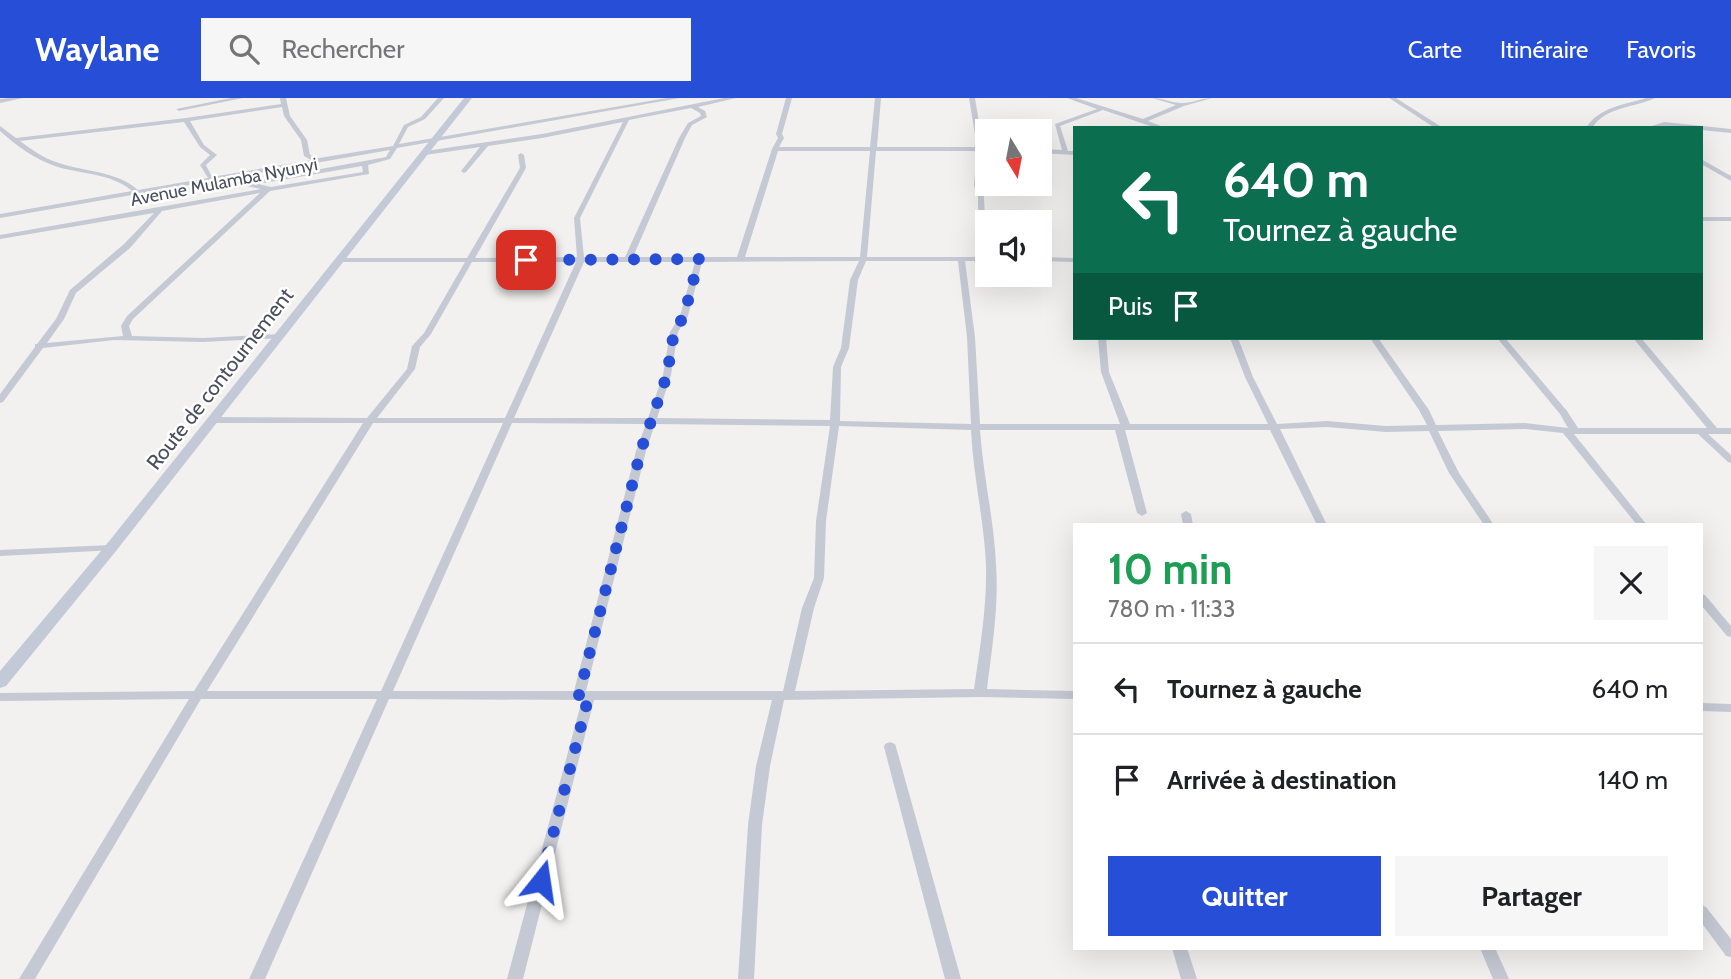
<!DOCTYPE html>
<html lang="fr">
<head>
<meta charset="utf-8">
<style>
  :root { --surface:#fff; --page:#f6f6f6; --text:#202124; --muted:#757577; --line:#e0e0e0; --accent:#264ed6 }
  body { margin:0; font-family:Cabin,sans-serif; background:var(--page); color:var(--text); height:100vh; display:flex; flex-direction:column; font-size:26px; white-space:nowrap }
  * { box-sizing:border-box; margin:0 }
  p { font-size:23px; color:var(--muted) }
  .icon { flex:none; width:38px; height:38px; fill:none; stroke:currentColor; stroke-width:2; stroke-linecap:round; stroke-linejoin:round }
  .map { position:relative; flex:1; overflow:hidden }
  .sheet { position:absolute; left:1073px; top:425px; width:630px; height:427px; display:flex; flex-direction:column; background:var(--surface); border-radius:0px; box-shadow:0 7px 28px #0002 }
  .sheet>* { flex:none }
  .guide { position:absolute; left:1073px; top:28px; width:630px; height:214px; border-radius:0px; box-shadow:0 7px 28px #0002; background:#0b6e4f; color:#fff; overflow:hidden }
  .needle { width:46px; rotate:170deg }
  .tools { position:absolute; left:975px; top:21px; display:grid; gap:14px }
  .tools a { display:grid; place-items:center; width:77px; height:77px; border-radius:0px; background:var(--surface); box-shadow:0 7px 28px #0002; font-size:35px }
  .pin { position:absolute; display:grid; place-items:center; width:60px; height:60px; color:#fff; margin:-30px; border-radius:14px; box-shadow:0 4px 10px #0006 }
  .me { position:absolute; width:77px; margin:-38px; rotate:15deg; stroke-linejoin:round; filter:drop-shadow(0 0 5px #0008) }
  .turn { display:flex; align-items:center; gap:24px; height:147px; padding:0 35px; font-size:32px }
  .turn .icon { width:91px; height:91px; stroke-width:2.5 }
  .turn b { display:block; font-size:49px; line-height:60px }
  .then { display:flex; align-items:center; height:66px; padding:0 35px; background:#0003; gap:14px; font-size:26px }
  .round { display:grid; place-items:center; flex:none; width:74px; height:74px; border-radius:0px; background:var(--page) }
  .overview { display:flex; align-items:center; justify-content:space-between; height:119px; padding:0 35px }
  h1 { font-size:42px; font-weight:800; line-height:52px; color:#1e9e55 }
  .primary-button { display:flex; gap:14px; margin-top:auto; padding:14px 35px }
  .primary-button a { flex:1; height:80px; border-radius:0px; background:var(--accent); color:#fff; font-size:28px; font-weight:800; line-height:80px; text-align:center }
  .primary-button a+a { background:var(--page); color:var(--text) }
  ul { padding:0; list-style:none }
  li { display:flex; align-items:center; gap:21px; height:91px; padding:0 35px; border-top:2px solid var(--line) }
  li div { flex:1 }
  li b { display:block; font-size:26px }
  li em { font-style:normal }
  header { display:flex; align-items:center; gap:42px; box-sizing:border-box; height:98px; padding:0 35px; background:var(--accent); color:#fff }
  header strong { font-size:33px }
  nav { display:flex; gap:38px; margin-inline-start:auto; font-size:24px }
  .search { width:490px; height:63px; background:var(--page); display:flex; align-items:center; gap:18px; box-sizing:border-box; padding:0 24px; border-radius:0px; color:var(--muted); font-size:26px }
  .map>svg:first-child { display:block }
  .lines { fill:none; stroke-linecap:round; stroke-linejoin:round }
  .street { fill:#c5c9d4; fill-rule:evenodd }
  .secondary { fill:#c4c9d7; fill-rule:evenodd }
  .route { stroke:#264ed6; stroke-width:12; stroke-dasharray:0 21.6 }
  .labels { text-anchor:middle; stroke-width:5; stroke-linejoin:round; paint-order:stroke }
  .far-street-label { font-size:18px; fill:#494f5c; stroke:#fff }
  .street-label { font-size:21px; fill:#494f5c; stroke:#fff }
</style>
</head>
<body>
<header>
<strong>Waylane</strong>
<div class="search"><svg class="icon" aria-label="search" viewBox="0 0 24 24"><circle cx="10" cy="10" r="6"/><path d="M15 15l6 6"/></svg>Rechercher</div>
<nav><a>Carte</a><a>Itinéraire</a><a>Favoris</a></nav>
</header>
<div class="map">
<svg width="1731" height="881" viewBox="0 0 1731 881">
  <rect width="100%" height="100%" fill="#f2f1f0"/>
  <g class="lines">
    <g class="street">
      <path d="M 9,0 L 23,0 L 0,5 L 0,1 Z"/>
      <path d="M 231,0 L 243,0 L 179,13 L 176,11 Z"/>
      <path d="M 280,0 L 286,0 L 290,18 L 307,42 L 310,57 L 319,60 L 393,48 L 404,27 L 421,19 L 438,0 L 444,0 L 425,21 L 408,29 L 399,46 L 667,0 L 680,0 L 397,50 L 390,61 L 368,67 L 369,76 L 270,93 L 133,221 L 129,228 L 132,238 L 203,240 L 279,236 L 282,236 L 282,240 L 203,244 L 114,242 L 43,250 L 3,304 L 0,305 L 0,296 L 35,249 L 35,246 L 37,246 L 56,221 L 70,192 L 124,146 L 154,115 L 0,141 L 0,137 L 261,91 L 218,82 L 0,120 L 0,116 L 132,93 C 112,75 79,76 55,68 C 34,61 16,47 0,33 L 0,28 L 16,40 L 186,20 L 281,6 ZM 282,9 L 284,18 L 301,42 L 304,58 L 311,62 L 218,78 L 211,77 L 206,67 L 217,57 L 204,47 L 190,23 ZM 184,24 L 200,49 L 210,57 L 200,67 L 208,80 L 138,92 C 117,73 85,74 59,65 C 45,61 32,52 20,43 ZM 390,52 L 386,59 L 250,84 L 229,80 ZM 362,68 L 363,74 L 271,89 L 258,86 ZM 260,95 L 127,218 L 121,228 L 123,238 L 47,245 L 64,221 L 76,195 L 130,150 L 162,113 Z"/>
      <path d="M 724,0 L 736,0 L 698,9 L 705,13 L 707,19 L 692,27 L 685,40 L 633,159 L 737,159 L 772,51 L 778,40 L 776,36 L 786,0 L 792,0 L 782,36 L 784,40 L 779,49 L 870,49 L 875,0 L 881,0 L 877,49 L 977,49 L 969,0 L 975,0 L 983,49 L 987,49 L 987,53 L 983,53 L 980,87 L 984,99 L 987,163 L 965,163 L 975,239 L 980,326 L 1120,326 L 1101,274 L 1098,240 L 1106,240 L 1109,274 L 1130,326 L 1268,326 L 1245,279 L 1230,240 L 1238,240 L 1253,279 L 1277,326 L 1327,323 L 1386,328 L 1427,327 L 1419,312 L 1370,240 L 1378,240 L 1429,312 L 1436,327 L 1525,325 L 1568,330 L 1560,316 L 1497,240 L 1505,240 L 1567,313 L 1578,330 L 1707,330 L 1633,240 L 1641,240 L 1717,330 L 1731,330 L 1731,336 L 1708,336 L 1731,357 L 1731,365 L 1728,364 L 1698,336 L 1574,336 L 1647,427 L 1637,427 L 1563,335 L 1525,331 L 1438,333 L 1459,375 L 1494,427 L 1484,427 L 1449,375 L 1429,333 L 1386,334 L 1327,329 L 1280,331 L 1327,427 L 1317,427 L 1270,332 L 1125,332 L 1147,415 L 1142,418 L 1137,415 L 1115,332 L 980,332 C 983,377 994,421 996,467 C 999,508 992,550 987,591 L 1074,593 L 1074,601 L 980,599 L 784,602 L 770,668 L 762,727 L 754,881 L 738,881 L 748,727 L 756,668 L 772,602 L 594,602 L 523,881 L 507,881 L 582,602 L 389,601 L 265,881 L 249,881 L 377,601 L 201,601 L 35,881 L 19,881 L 189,601 L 0,603 L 0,595 L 194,593 L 363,325 L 212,325 L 207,322 L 212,319 L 367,320 L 407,271 L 412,248 L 424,235 L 465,164 L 336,164 L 336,160 L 467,160 L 520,70 L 518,57 L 521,55 L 524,57 L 526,70 L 475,160 L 577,159 L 574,120 L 623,24 L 542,40 L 488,48 L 466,74 L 464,75 L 461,73 L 480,49 L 425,57 L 422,55 L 425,53 L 542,36 ZM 691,10 L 700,15 L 701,18 L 688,25 L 679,40 L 625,159 L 584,159 L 580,120 L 629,22 ZM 778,53 L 870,53 L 860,159 L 745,159 ZM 876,53 L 977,53 L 974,87 L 978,99 L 978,159 L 867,159 ZM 859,163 L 850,182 L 841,250 L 833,269 L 830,322 L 657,320 L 671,277 L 678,234 L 688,218 L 702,164 ZM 866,163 L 958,163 L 967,239 L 971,326 L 840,323 L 841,269 L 849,250 L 858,182 ZM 472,164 L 576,164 L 505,320 L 377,320 L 415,271 L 420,249 L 431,236 ZM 584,164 L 695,164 L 680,218 L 670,234 L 663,277 L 648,320 L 514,320 ZM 373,325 L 503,325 L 381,593 L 207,593 ZM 512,325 L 646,326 L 636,353 L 574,593 L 393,593 ZM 655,326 L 830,328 L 816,423 L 814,480 L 802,510 L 783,593 L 586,593 L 646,353 ZM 839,328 L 971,332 C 973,377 984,422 986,467 C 987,508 980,550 974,591 L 795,593 L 814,510 L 824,480 L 826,423 Z"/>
      <path d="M 1067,0 L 1076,0 L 1143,21 L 1176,7 L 1152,0 C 1162,0 1172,5 1182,5 C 1192,5 1202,0 1212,0 L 1184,8 L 1148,23 L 1166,30 L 1156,30 L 1103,12 L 1060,28 L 1068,53 L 1074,53 L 1074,57 L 1040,55 L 1040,51 L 1062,52 L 1055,26 L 1097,11 Z"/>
      <path d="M 1389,0 L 1396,0 L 1443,30 L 1435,30 Z"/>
      <path d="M 1646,0 L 1655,0 C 1635,10 1606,8 1592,30 L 1586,30 C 1599,9 1624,7 1646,0 Z"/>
      <path d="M 1664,24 L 1731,31 L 1731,35 L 1701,32 L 1701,30 L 1664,28 L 1646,30 Z"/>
      <path d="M 1701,61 L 1731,78 L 1731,83 L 1701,66 Z"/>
      <rect x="1701" y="119" width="30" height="4"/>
      <path d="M 1040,159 L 1074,160 L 1074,164 L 1040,163 Z"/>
      <path d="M 1186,413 L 1191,416 L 1193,427 L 1183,427 L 1181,416 Z"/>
      <path d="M 111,447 L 115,448 L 116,450 L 115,452 L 0,458 L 0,452 Z"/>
      <path d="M 1701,496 L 1705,497 L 1731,528 L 1731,539 L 1727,538 L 1701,507 Z"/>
      <path d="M 1701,605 L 1731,606 L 1731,614 L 1701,613 Z"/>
      <path d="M 890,644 L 895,646 L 896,649 L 961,881 L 945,881 L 884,649 L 885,646 Z"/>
      <path d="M 1701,807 L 1706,809 L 1731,841 L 1731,859 L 1726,858 L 1701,824 Z"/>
      <path d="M 1172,850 L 1187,850 L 1197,881 L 1181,881 Z"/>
      <path d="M 1480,850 L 1495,850 L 1509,881 L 1493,881 Z"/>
    </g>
    <path class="secondary" d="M 464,0 L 472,0 L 116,453 L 6,588 L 0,590 L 0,573 L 106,447 Z"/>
  </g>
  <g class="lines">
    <path class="route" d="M 526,162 L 699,161 L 684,218 L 674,234 L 667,277 L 641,352 L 579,597 L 589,597 L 541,783"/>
  </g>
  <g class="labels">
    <g class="far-street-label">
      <text transform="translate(224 84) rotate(-11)" y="6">Avenue Mulamba Nyunyi</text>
    </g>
    <g class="street-label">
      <text transform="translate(220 281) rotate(-52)" y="7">Route de contournement</text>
    </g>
  </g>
</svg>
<div class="tools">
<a><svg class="needle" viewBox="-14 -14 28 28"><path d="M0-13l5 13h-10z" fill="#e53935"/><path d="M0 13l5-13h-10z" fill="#757577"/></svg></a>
<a><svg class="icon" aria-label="sound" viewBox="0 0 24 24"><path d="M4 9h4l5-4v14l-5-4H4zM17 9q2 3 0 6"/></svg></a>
</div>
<div class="pin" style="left:526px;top:162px;background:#d93025"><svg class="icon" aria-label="arrive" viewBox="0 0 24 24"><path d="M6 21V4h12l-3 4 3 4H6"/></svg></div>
<svg class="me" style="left:541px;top:783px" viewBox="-20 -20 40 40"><path d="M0-17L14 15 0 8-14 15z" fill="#264ed6" stroke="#fff" stroke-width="4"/></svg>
<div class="guide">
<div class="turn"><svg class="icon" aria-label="left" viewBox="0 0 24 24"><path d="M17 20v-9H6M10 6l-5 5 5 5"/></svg><div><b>640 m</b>Tournez à gauche</div></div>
<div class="then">Puis<svg class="icon" aria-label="arrive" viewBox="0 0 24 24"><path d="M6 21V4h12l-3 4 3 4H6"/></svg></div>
</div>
<section class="sheet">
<div class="overview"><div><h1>10 min</h1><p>780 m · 11:33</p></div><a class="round"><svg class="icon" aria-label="close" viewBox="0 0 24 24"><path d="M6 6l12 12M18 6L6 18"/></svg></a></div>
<ul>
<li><svg class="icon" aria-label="left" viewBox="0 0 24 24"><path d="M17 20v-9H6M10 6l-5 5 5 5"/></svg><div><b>Tournez à gauche</b></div><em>640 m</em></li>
<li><svg class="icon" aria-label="arrive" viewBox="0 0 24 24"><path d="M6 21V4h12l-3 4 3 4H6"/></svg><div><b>Arrivée à destination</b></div><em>140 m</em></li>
</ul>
<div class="primary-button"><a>Quitter</a><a>Partager</a></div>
</section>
</div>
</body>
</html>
